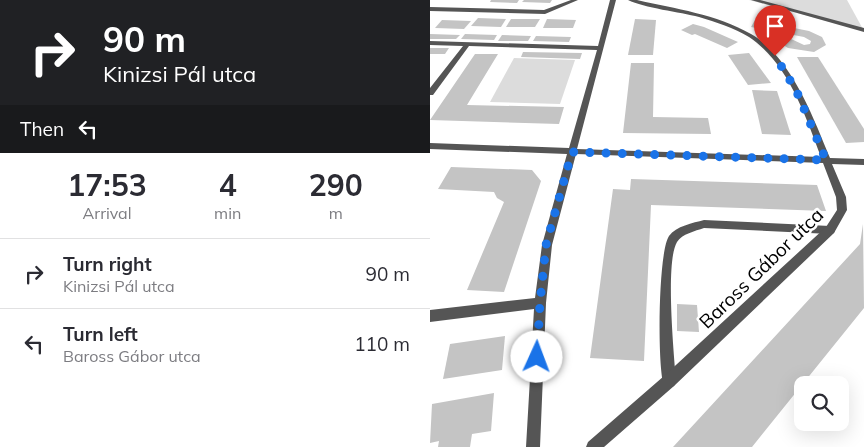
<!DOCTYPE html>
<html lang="en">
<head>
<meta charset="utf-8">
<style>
  :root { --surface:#fff; --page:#f7f7f7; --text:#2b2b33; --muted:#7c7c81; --line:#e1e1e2 }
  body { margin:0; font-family:Mulish,sans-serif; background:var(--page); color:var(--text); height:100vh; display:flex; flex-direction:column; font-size:19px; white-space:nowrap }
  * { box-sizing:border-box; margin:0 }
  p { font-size:16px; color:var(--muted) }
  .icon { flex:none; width:28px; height:28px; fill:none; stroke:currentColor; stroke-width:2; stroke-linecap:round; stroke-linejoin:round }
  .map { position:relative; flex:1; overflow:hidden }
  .sheet { display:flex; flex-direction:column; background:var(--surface); width:430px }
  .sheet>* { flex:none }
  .guide { background:#202124; color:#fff; overflow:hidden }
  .buttons { position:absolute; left:364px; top:376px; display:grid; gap:10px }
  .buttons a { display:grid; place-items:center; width:55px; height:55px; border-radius:10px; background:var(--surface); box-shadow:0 5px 20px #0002; font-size:25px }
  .pin { position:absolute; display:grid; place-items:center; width:42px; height:42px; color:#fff; margin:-51px -21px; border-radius:50% 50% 50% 0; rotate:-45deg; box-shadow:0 0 5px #0007 }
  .pin .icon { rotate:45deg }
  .me { position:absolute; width:55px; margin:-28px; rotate:2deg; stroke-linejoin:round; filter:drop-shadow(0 0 4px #0008) }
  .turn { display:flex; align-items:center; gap:18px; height:105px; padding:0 20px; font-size:22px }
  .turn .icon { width:65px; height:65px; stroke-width:2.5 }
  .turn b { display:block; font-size:35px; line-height:42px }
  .then { display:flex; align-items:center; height:48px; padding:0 20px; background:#0003; gap:10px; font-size:19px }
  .eta { display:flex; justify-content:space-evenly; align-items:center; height:85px; text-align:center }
  .eta b { font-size:30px; font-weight:700; line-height:35px }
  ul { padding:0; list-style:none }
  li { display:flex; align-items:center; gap:15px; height:70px; padding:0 20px; border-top:1px solid var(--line) }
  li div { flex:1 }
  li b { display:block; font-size:19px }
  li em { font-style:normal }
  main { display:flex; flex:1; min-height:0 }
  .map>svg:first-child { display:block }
  .green { fill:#dcdcdc }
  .building { fill:#c4c4c4 }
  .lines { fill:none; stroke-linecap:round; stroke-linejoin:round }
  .lane { fill:#555; fill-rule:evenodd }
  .street { fill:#555; fill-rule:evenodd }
  .route { stroke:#1a73e8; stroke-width:9; stroke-dasharray:0 16.2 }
  .labels { text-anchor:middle; stroke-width:5; stroke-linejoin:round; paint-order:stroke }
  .street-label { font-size:19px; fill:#000; stroke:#fff }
</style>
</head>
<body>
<main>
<section class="sheet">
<div class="guide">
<div class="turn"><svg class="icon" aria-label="right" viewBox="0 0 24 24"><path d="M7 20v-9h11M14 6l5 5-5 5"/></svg><div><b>90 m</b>Kinizsi Pál utca</div></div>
<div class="then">Then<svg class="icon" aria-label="left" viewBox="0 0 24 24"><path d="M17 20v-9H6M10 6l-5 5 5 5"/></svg></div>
</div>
<div class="eta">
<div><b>17:53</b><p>Arrival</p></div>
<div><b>4</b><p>min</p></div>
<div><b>290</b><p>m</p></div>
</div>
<ul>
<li><svg class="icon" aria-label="right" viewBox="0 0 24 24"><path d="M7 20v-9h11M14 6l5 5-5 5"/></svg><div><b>Turn right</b><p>Kinizsi Pál utca</p></div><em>90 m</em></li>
<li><svg class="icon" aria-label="left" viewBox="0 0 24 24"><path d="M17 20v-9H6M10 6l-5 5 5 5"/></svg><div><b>Turn left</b><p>Baross Gábor utca</p></div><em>110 m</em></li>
</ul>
</section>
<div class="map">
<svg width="434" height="447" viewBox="0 0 434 447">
  <rect width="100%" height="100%" fill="#fff"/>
  <g class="green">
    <path d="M 319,0 L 417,0 L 434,31 Z"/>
    <path d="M 84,58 L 145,60 L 130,104 L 60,102 Z"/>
  </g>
  <g class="building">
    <path d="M 61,0 L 89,0 L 87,3 L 60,2 Z"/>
    <path d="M 94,0 L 122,0 L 120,3 L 92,2 Z"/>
    <path d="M 48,18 L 76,19 L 71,27 L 41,26 Z"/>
    <path d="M 81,19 L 110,19 L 105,27 L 76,27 Z"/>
    <path d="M 117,19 L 146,20 L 143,28 L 113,28 Z"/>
    <path d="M 205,19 L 226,20 L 223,55 L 198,55 Z"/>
    <path d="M 12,20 L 41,21 L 34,29 L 5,28 Z"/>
    <path d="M 325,20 L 379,31 L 392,37 L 396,45 L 384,52 L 358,48 L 345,40 L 357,37 L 374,45 L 380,44 L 381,41 L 374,37 L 321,27 Z"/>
    <path d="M 263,24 L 274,27 L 308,42 L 297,48 L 265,34 L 262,35 L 251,30 Z"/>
    <path d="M 0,34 L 30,35 L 26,39 L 0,39 Z"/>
    <path d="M 35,34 L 67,35 L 64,40 L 31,39 Z"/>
    <path d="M 72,35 L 101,36 L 98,41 L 68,41 Z"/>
    <path d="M 106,36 L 141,37 L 139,42 L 103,41 Z"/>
    <path d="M 0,48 L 19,48 L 15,54 L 0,54 Z"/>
    <path d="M 93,52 L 152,53 L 150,59 L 91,57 Z"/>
    <path d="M 319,53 L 341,83 L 318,85 L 298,55 Z"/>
    <path d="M 45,54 L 68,54 L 37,105 L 134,107 L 129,124 L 0,120 Z"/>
    <path d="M 367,57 L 388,57 L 434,129 L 434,142 L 416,143 Z"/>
    <path d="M 201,63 L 224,63 L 223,117 L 278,118 L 281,134 L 193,133 Z"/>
    <path d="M 322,90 L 347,91 L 361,135 L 332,134 Z"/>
    <path d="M 21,167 L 102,170 L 111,181 L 74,292 L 37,290 L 74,202 L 67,198 L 64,192 L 8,189 Z"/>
    <path d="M 201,179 L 387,185 L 396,211 L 221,205 L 214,361 L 160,358 L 183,189 L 200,190 Z"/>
    <path d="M 433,224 L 434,308 L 322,447 L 243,447 L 430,244 Z"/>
    <path d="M 247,304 L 267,305 L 269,332 L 247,331 Z"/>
    <path d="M 75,336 L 72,370 L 13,379 L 20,344 Z"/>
    <path d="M 64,393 L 61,431 L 42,434 L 40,447 L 8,447 L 9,441 L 0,443 L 2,404 Z"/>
  </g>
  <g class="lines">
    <path class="lane" d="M 274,220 L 400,226 L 404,227 L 405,230 L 404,233 L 400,234 L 274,228 C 265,231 252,234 247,242 C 235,262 244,354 246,381 L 244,386 L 239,388 L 234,386 C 227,367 228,252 239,236 C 246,226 263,223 274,220 Z"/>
    <g class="street">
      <path d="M 141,0 L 148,0 L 115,14 L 0,11 L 0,7 L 114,10 Z"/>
      <path d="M 180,0 L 186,0 L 147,149 L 391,157 C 375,115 358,63 319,37 C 304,28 286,22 269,17 C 250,12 214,8 198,0 L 207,0 C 246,9 286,14 321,34 C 361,57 383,117 400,158 L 434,159 L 434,165 L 402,164 L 416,197 L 417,210 L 404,233 L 244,386 L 174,447 L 156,447 L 158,442 L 234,376 L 396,227 L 407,210 L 406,197 L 393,163 L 146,154 L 122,245 L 116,303 L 110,447 L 96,447 L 104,309 L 0,322 L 0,310 L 105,298 L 112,245 L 137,154 L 0,149 L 0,143 L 139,148 L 167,50 L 39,46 L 3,95 L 0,95 L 0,88 L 33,46 L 0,45 L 0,41 L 168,46 Z"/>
      <path d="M 321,0 L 330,0 L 434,28 L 434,32 Z"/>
    </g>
  </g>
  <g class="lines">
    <path class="route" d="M 107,357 L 110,303 L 116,245 L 142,152 L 396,160 L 366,90 L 345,56"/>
  </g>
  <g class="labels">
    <g class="street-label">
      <text transform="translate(331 268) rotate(-44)" y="7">Baross Gábor utca</text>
    </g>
  </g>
</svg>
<div class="buttons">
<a><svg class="icon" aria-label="search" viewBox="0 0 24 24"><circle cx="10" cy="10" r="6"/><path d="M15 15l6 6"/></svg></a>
</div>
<div class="pin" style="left:345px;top:56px;background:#d93025"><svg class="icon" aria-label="arrive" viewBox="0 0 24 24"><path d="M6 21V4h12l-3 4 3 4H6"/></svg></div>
<svg class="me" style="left:107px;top:357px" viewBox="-20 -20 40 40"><circle r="19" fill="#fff"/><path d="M0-13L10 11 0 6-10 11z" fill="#1a73e8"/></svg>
</div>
</main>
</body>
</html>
